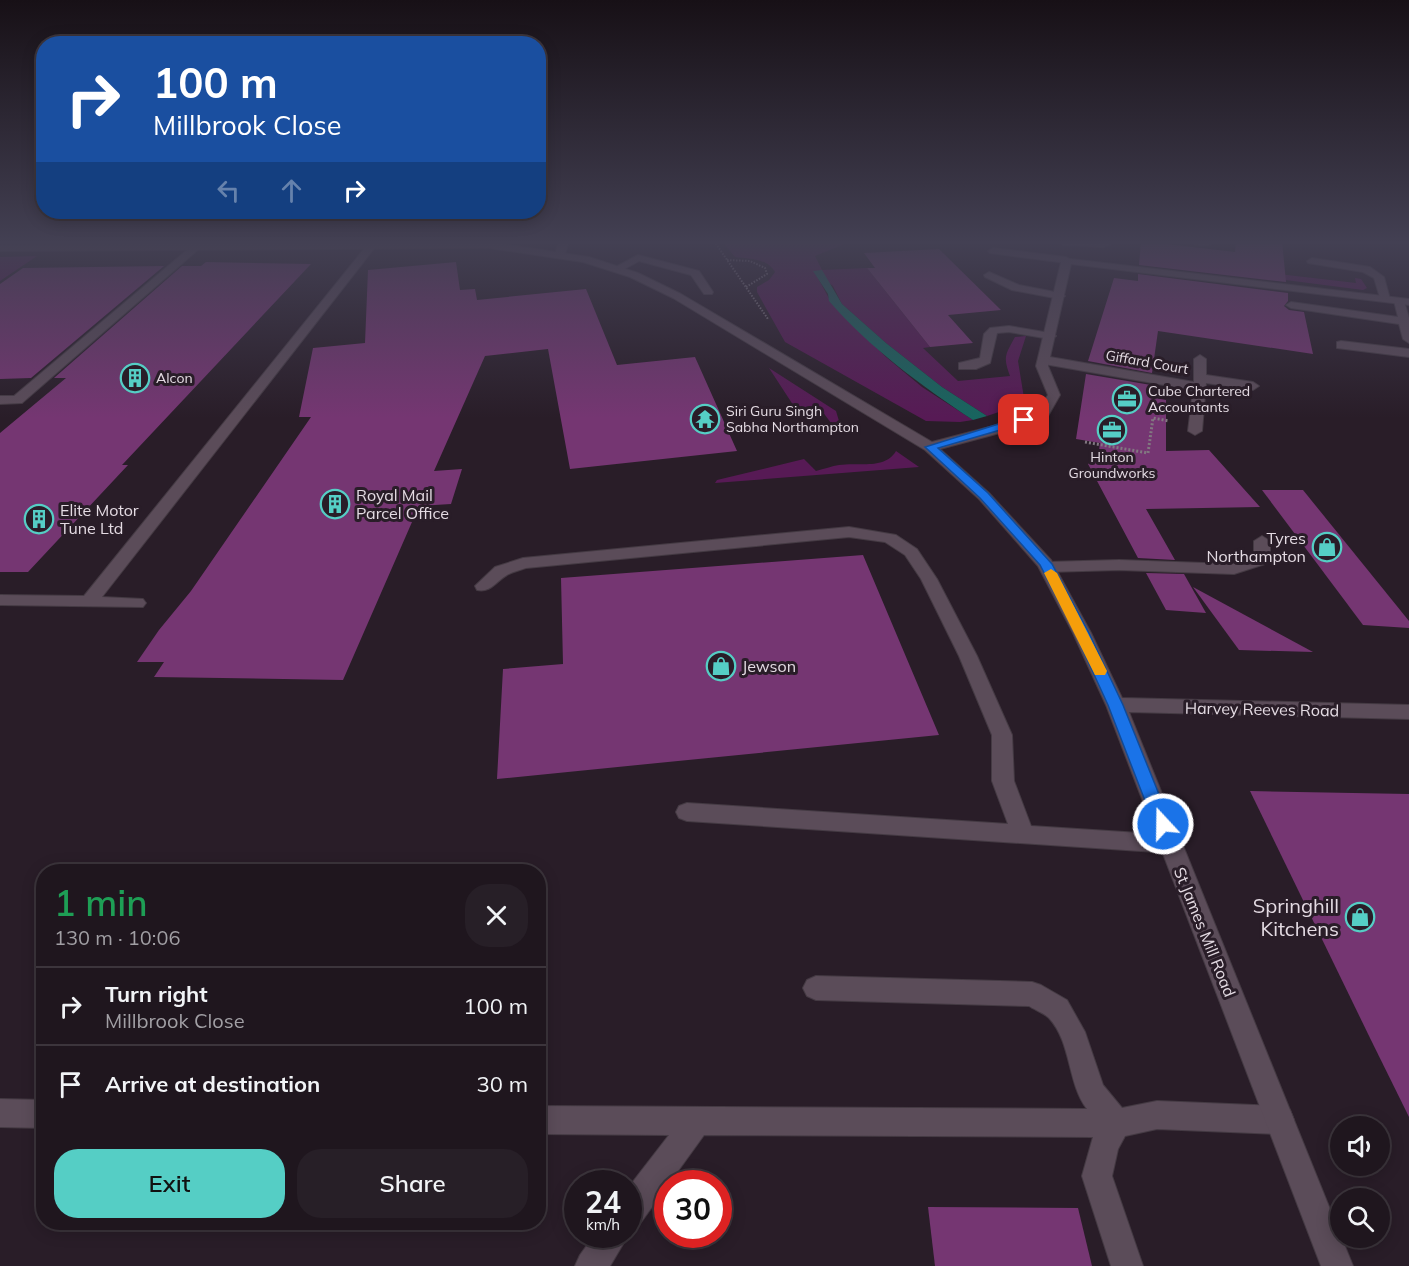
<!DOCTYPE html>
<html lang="en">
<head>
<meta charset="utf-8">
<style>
  :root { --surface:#1f161e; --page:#271f27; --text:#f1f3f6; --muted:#a19fa4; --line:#3c353c; --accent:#55cec5 }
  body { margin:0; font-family:Mulish,sans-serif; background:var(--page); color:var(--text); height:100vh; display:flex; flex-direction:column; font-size:22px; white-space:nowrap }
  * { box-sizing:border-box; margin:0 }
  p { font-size:20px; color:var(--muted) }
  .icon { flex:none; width:33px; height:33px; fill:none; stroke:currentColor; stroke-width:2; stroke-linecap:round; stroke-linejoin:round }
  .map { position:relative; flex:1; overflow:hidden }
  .drawer { position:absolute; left:36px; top:864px; width:510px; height:366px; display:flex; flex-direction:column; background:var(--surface); border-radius:24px; box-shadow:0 3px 15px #0003,0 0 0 2px var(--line) }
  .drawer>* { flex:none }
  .hud { position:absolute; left:36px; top:36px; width:510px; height:183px; border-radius:24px; box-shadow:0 3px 15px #0003,0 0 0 2px var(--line); background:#1a4fa0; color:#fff; overflow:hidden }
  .controls { position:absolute; left:1330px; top:1116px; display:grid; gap:12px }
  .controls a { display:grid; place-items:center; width:60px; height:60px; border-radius:50%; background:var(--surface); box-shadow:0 3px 15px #0003,0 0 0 2px var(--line); font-size:30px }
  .speed { position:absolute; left:564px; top:1170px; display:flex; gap:12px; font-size:30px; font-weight:700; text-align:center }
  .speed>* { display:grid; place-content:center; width:78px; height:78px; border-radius:50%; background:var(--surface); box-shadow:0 3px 15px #0003,0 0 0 2px var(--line); line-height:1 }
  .speed small { font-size:15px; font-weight:400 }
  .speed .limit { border:9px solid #d22; background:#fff; color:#111 }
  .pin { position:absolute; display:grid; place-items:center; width:51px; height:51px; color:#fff; margin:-26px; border-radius:12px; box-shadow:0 3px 9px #0006 }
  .me { position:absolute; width:66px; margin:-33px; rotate:339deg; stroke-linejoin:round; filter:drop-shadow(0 0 4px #0008) }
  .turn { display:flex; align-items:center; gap:21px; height:126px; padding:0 18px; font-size:27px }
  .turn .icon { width:78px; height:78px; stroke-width:2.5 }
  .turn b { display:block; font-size:42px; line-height:51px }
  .lanes { display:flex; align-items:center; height:57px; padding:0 18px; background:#0003; justify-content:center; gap:30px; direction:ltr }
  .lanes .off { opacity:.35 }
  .round { display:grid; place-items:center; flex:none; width:63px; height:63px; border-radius:24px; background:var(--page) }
  .overview { display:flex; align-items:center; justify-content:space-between; height:102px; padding:0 18px }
  h1 { font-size:36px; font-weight:600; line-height:45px; color:#1e9e55 }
  .cta { display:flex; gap:12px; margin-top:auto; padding:12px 18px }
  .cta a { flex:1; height:69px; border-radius:24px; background:var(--accent); color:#111; font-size:24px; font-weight:600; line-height:69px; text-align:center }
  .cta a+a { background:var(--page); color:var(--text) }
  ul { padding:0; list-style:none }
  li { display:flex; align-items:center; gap:18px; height:78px; padding:0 18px; border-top:2px solid var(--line) }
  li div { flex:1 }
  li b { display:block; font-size:22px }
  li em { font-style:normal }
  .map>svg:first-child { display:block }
  .green { fill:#571a55 }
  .water { fill:#18655f }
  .building { fill:#753672 }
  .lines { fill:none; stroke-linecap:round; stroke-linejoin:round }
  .lane-casing { stroke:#443a43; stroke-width:2 }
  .street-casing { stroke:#443a43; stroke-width:2 }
  .path-far1 { stroke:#827881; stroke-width:2; stroke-dasharray:1.5 1.5; stroke-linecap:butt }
  .path { stroke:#827881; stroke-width:3; stroke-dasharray:2 2; stroke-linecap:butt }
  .lane { fill:#5b4c59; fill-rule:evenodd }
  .street { fill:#5b4c59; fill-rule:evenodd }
  .route { fill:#1a73e8; stroke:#114b97; stroke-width:1.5 }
  .slow { fill:#f59e0b }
  .labels { text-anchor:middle; stroke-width:6; stroke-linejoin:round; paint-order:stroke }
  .far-street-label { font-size:14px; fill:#e4dbe3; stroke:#291d28 }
  .far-poi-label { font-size:14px; fill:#e4dbe3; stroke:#291d28; text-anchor:start }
  .poi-label { font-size:16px; fill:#e4dbe3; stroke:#291d28; text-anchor:start }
  .street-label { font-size:16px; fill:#e4dbe3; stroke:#291d28 }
  .near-poi-label { font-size:20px; fill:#e4dbe3; stroke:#291d28; text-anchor:end }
</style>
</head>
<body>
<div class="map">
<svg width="1409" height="1266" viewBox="0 0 1409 1266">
  <rect width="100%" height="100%" fill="#291d28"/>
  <g class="green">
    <path d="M 722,241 L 880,241 L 847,243 L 815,256 L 822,270 L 867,268 L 930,347 L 923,348 L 958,381 L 1010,376 C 1003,357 1005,355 1015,337 L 1026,336 L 1018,361 L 1024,398 L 1008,409 L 987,416 L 942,387 L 886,343 L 842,304 L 833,286 L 814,271 L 832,304 L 886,357 L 922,387 L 973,420 L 960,422 L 926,421 L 785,342 L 757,292 L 757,287 L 769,280 L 775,272 C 767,258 750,259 735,257 Z"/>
    <path d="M 37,256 L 0,281 L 0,257 Z"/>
    <path d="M 1245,270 L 1356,283 L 1355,278 L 1361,279 L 1367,288 L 1363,290 L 1246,275 Z"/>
    <path d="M 769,368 L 836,411 L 839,421 L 834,427 L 822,411 L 799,414 Z"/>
    <path d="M 896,451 L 919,467 L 715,483 L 717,480 L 804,459 L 816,471 C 824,469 832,466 839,465 C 858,462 885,470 896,451 Z"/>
  </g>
  <path class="water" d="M 822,270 L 842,304 L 886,343 L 942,387 L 987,416 L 973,420 C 920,385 870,348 829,301 L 828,294 L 813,271 Z"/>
  <g class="building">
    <path d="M 1141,241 L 1235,252 L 1236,241 L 1282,241 L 1286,282 L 1139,265 Z"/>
    <path d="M 939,249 L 1001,310 L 948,315 L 973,343 L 930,347 L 867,268 L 875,268 L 864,253 Z"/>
    <path d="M 206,262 L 311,264 L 122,465 L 128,465 L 28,572 L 0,572 L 0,433 L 66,378 L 54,378 L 182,266 L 201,266 Z"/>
    <path d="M 456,262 L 460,290 L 475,289 L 477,300 L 586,289 L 617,365 L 695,357 L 737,451 L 570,469 L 548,349 L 485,356 L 434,471 L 462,469 L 451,504 L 419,506 L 343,680 L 154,677 L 164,662 L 137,662 L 159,630 L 191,591 L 311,417 L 299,417 L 313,348 L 365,343 L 368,270 Z"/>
    <path d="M 164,266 L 31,378 L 0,379 L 0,284 L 23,268 Z"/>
    <path d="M 1138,274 L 1288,293 L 1288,301 L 1284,306 L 1289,310 L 1304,312 L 1313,354 L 1158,331 L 1152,373 L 1088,361 L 1114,278 L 1138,281 Z"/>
    <path d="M 1086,374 L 1151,385 L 1149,397 L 1166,400 L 1166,451 L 1209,450 L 1260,507 L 1146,509 L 1175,560 L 1138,558 L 1088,464 L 1098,458 L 1100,443 L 1076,439 Z"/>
    <path d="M 1262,490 L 1303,490 L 1409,621 L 1409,628 L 1363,625 Z"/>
    <path d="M 863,555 L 939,735 L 497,779 L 503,669 L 563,664 L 561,578 Z"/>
    <path d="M 1146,573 L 1184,574 L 1206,613 L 1166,610 Z"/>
    <path d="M 1193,587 L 1313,652 L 1239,650 Z"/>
    <path d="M 1250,791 L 1409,794 L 1409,1117 L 1371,1040 Z"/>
    <path d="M 928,1207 L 1078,1208 L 1092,1266 L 935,1266 Z"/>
  </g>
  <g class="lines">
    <g class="lane-casing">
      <g id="lane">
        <path d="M 559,241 L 569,241 L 565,254 L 560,257 L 555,254 Z"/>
        <path d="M 1060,241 L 1120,241 L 1103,247 L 1064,245 L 1061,244 Z"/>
        <path d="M 1189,241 L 1214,241 L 1215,242 C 1209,247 1195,246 1189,241 Z"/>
        <path d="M 368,244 L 376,246 L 102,597 L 143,599 L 146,603 L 143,607 L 0,605 L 0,595 L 84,596 Z"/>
        <path d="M 193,245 L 201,247 L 22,403 L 0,404 L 0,396 L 14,396 Z"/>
        <path d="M 993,248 L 1066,257 L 1071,260 L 1066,263 L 990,253 L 988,251 Z"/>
        <path d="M 638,255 L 699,271 L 713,292 L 712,294 L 704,294 L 691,275 L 639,261 L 621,271 L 612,269 Z"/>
        <path d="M 1312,258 L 1370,267 L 1384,277 L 1390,299 L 1389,301 L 1381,301 L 1374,278 L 1363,272 L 1308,263 L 1307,261 Z"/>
        <path d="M 989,272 L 1019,285 L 1060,293 L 1065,296 L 1060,299 L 1012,290 L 985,277 L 984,275 Z"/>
        <path d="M 1399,298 L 1404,301 L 1409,318 L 1409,343 L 1403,339 L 1399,324 L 1291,308 L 1286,305 L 1291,302 L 1398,317 L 1394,301 Z"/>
        <path d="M 1009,326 L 1050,333 L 1056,336 L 1050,339 L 1009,332 L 997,333 L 990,363 L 976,369 L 959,369 L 959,363 L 980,358 L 984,334 L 990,328 Z"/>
        <path d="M 1341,341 L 1409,349 L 1409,357 L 1337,348 L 1337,342 Z"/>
        <path d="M 1200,355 L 1206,359 L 1206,375 L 1253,382 L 1259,386 L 1253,390 L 1206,383 L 1202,431 L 1195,435 L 1188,431 L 1193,390 L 1044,364 L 1038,360 L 1044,356 L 1194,382 L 1194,359 Z"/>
        <path d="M 849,527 L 896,535 L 917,549 L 937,579 L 977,656 L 1012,735 L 1014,781 L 1031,826 L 1171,835 L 1179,837 L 1182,844 L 1179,851 L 1171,853 L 687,821 L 679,818 L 676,812 L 679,806 L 687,803 L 1008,824 L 992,781 L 992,735 L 959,656 L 921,579 L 905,555 L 885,542 L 849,537 L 526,568 C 520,570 512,572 507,575 C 496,581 491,593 477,590 L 475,586 L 495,567 L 523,558 Z"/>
        <path d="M 1262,536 L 1270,541 L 1270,560 L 1268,563 L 1234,574 L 1119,570 L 1047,572 L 1039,567 L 1047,562 L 1119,560 L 1233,564 L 1254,557 L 1254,541 Z"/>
        <path d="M 816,976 L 1032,982 L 1041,985 L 1067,1000 L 1085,1032 L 1103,1085 L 1122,1108 L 1157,1101 L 1280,1106 L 1290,1110 L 1294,1120 L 1290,1130 L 1280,1134 L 1157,1129 L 1125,1136 L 1118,1149 L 1112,1176 L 1143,1266 L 1111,1266 L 1082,1176 L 1093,1137 L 704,1135 L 639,1225 L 628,1229 L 628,1188 L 669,1135 L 538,1134 L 538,1106 L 1087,1109 C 1067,1083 1072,1043 1049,1018 C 1044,1013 1035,1010 1029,1006 L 816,1000 L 807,996 L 803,988 L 807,980 Z"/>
        <path d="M 0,1099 L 44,1100 L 44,1128 L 0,1127 Z"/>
        <path d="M 628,1232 L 629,1234 L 610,1266 L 575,1266 L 580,1255 L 595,1234 L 628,1234 Z"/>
      </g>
    </g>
    <g class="street-casing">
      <path id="street" d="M 489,242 L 589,257 L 638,273 L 681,294 L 932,442 L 1001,424 L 1038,410 L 1048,395 L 1036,366 L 1062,258 L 1409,299 L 1409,305 L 1071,264 L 1048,366 L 1060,395 L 1048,416 L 1011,430 L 940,449 L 989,493 L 1051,560 L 1091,633 L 1122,698 L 1409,705 L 1409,719 L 1129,712 L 1353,1266 L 1321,1266 L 1106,705 L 1073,633 L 1038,566 L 979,499 L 925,450 L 673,298 L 630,277 L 583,262 L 489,248 L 0,251 L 0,245 Z"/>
    </g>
    <g class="path-far1">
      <path d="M 714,241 L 768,319"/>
      <path d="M 727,260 L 750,261 L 765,268 L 767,274 L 746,287"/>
    </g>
    <path class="path" d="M 1085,442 L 1148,453 L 1153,418 L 1169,421"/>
    <use href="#lane" class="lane"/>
    <use href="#street" class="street"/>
  </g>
  <linearGradient id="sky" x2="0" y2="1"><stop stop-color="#171016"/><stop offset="0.58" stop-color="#434053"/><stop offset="1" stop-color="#434053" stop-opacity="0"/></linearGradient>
  <rect width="1409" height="418" fill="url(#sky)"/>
  <path class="route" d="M 1024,416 L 1030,420 L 1028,422 L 938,448 L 988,493 L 1052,564 L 1089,633 L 1123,705 L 1171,824 L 1169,829 L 1163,831 L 1157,829 L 1154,824 L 1108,705 L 1075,633 L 1040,565 L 980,498 L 925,447 Z"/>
  <path class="slow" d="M 1051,569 L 1057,573 L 1107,671 L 1105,675 L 1095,675 L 1044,573 Z"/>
  <defs>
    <g id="building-ring" transform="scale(1.5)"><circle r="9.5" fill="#291d28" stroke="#55cec5" stroke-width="1.5"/><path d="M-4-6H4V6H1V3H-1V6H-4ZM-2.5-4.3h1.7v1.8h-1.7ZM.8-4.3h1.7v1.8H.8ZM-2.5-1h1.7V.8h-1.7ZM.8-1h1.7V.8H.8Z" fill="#55cec5"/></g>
    <g id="office-ring" transform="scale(1.5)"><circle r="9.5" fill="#291d28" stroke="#55cec5" stroke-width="1.5"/><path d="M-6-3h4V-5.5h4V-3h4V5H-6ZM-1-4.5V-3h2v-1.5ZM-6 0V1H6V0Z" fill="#55cec5"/></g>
    <g id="temple-ring" transform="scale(1.5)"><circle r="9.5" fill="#291d28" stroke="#55cec5" stroke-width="1.5"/><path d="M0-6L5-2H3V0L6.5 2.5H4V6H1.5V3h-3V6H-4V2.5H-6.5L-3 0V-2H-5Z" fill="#55cec5"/></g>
    <g id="shop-ring" transform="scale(1.5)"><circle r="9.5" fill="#291d28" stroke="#55cec5" stroke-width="1.5"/><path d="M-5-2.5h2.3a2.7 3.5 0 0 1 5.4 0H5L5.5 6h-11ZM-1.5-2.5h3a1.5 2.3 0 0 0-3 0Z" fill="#55cec5"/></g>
  </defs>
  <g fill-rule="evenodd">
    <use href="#building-ring" x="135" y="378"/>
    <use href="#office-ring" x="1127" y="399"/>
    <use href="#temple-ring" x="705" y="419"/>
    <use href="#office-ring" x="1112" y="430"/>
    <use href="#building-ring" x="335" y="504"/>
    <use href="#building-ring" x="39" y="519"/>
    <use href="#shop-ring" x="1327" y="547"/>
    <use href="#shop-ring" x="721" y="666"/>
    <use href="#shop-ring" x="1360" y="917"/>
  </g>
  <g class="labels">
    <g class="far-street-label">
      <text transform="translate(1147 362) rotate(10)" y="5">Giffard Court</text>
    </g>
    <g class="far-poi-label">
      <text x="156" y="383">Alcon</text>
      <text x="1148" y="396">Cube Chartered<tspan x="1148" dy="16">Accountants</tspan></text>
      <text x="726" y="416">Siri Guru Singh<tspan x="726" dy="16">Sabha Northampton</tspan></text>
      <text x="1112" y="462" text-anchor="middle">Hinton<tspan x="1112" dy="16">Groundworks</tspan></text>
    </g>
    <g class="poi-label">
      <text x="356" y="501">Royal Mail<tspan x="356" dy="18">Parcel Office</tspan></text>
      <text x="60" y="516">Elite Motor<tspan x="60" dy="18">Tune Ltd</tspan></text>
      <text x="1306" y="544" text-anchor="end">Tyres<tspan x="1306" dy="18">Northampton</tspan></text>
      <text x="742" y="672">Jewson</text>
    </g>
    <g class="street-label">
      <text transform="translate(1262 709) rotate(1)" y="6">Harvey Reeves Road</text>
      <text transform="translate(1205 932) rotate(68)" y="6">St James Mill Road</text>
    </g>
    <g class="near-poi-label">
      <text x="1339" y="913">Springhill<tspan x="1339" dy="23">Kitchens</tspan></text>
    </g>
  </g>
</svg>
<div class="controls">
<a><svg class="icon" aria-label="sound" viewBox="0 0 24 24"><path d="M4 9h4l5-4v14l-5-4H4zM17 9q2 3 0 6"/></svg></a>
<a><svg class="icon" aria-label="search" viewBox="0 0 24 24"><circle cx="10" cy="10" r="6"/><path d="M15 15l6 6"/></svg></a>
</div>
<div class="speed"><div>24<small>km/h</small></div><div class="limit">30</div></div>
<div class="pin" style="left:1024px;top:420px;background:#d93025"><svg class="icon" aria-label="arrive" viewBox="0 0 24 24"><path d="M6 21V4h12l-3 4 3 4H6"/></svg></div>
<svg class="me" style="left:1163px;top:824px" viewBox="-20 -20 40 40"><circle r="17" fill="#1a73e8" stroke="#fff" stroke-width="3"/><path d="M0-11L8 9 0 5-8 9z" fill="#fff"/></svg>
<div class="hud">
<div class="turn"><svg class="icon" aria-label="right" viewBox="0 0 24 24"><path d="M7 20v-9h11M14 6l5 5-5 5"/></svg><div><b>100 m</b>Millbrook Close</div></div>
<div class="lanes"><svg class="icon off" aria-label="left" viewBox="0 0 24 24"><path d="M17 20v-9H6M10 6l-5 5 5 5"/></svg><svg class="icon off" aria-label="ahead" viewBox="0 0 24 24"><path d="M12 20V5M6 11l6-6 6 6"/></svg><svg class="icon" aria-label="right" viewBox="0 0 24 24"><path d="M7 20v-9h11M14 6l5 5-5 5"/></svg></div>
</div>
<section class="drawer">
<div class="overview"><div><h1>1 min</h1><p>130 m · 10:06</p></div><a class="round"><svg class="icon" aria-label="close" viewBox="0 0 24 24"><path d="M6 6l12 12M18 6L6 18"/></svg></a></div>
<ul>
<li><svg class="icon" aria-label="right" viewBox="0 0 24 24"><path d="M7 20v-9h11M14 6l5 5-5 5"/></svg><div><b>Turn right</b><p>Millbrook Close</p></div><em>100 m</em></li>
<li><svg class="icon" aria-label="arrive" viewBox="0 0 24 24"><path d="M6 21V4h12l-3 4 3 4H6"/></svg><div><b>Arrive at destination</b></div><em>30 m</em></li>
</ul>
<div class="cta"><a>Exit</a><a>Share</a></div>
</section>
</div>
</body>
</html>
